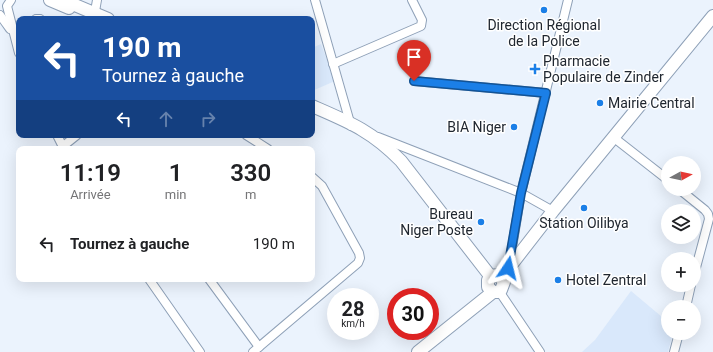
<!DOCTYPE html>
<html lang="fr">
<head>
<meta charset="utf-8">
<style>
  :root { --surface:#fff; --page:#f2f2f2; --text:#202124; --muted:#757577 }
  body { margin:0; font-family:Roboto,sans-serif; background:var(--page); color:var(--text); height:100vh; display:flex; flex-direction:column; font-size:15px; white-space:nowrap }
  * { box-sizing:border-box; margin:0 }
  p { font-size:13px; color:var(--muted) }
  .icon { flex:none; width:22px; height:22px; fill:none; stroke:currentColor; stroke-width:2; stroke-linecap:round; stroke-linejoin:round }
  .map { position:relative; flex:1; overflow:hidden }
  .sheet { position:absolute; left:16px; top:146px; width:299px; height:136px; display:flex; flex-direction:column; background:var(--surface); border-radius:8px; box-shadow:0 4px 16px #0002 }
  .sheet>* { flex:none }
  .banner { position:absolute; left:16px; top:16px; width:299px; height:122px; border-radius:8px; box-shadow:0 4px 16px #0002; background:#1a4fa0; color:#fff; overflow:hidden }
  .needle { width:26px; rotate:82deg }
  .tools { position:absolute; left:661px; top:156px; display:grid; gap:8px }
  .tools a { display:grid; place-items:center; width:40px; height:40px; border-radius:50%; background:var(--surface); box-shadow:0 4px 16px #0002; font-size:20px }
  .speed { position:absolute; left:327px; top:288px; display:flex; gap:8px; font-size:20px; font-weight:700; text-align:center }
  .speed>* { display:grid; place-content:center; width:52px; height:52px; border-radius:50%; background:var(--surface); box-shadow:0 4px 16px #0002; line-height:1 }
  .speed small { font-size:10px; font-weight:400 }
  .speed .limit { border:6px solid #d22; background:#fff; color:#111 }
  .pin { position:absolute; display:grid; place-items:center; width:34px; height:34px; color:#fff; margin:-41px -17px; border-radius:50% 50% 50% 0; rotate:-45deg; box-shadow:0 0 4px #0007 }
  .pin .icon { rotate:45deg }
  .me { position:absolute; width:44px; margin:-22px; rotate:10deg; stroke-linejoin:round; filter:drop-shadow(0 0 3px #0008) }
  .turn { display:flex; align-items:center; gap:14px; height:84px; padding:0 20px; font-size:18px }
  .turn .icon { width:52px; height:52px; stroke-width:2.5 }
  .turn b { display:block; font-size:28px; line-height:34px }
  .lanes { display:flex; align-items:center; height:38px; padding:0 20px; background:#0003; justify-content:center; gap:20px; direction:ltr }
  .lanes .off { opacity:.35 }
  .eta { display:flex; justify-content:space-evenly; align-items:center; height:68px; text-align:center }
  .eta b { font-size:24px; font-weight:600; line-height:28px }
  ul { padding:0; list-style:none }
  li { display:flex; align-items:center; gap:12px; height:60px; padding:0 20px }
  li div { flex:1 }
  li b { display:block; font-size:15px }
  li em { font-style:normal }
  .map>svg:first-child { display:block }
  .built { fill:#d9e8fb }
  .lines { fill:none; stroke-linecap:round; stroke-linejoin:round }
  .minor-casing { stroke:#8ea0b7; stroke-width:10 }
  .highway-casing { stroke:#8ea0b7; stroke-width:14 }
  .minor { stroke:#fff; stroke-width:8 }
  .highway { stroke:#fff; stroke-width:12 }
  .route-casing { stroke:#125396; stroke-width:10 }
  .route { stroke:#1b7fe7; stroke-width:7 }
  .poi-dot { fill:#1b7fe7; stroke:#fff; stroke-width:1.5 }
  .labels { text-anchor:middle; stroke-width:3; stroke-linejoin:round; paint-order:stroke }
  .poi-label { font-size:14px; fill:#202730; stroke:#fff; text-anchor:start }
</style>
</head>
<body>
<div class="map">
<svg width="713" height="352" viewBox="0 0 713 352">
  <rect width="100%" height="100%" fill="#ebf3fd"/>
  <g class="built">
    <path d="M 321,44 L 335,81 L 312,91 L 312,48 Z"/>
    <path d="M 631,291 L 668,322 L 668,333 L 673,333 L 668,352 L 582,352 L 595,340 Z"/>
  </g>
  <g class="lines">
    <g class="minor-casing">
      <g id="minor">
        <path d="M 11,0 L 7,6 L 19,53"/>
        <path d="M 315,0 L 351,126"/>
        <path d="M 0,15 L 10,29"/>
        <path d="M 94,17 L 97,0"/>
        <path d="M 36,19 L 40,19"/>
        <path d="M 333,64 L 421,26 L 422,20 L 412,0"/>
        <path d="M 414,81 L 546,93"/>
        <path d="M 57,135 L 64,149"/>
        <path d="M 246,135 L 268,149"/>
        <path d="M 378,137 L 521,193 L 553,211"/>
        <path d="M 613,137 L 668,180"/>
        <path d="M 62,147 L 77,135"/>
        <path d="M 679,189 L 705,210 L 708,214 L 709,219 L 694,275"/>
        <path d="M 509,266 L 521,193 L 568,0"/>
        <path d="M 149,279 L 200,352"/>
        <path d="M 209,279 L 259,347"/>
        <path d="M 499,291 L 540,352"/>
        <path d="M 686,307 L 691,285"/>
        <path d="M 253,352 L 358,263 L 360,258 L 359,253 L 322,186 L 312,177"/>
        <path d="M 674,352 L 679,333"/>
      </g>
    </g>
    <g class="highway-casing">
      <g id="highway">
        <path d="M 50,0 L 69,8"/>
        <path d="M 63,0 L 108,19"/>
        <path d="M 312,106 C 349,122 372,131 401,161 L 491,277"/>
        <path d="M 501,278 L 553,211 L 713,16"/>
        <path d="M 418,352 L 493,292 L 498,292 L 501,290 L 504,282 C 501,274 493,273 488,280 L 488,287 L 493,292"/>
      </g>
    </g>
    <use href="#minor" class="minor"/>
    <use href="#highway" class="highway"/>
  </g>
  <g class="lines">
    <g class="route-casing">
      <path id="route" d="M 414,81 L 546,93 L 521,193 L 508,268"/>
    </g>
    <use href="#route" class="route"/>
  </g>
  <g class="poi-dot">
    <circle cx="544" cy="10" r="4"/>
    <path d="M533 63h4v4h4v4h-4v4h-4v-4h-4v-4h4z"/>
    <circle cx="600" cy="103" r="4"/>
    <circle cx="514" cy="127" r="4"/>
    <circle cx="584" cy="208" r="4"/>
    <circle cx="481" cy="222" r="4"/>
    <circle cx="558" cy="280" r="4"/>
  </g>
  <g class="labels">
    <g class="poi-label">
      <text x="544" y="30" text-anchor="middle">Direction Régional<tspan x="544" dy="16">de la Police</tspan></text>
      <text x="543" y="66">Pharmacie<tspan x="543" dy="16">Populaire de Zinder</tspan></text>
      <text x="608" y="108">Mairie Central</text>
      <text x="506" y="132" text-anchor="end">BIA Niger</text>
      <text x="473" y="219" text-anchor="end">Bureau<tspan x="473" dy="16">Niger Poste</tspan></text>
      <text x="584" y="228" text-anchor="middle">Station Oilibya</text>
      <text x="566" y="285">Hotel Zentral</text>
    </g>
  </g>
</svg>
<div class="tools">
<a><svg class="needle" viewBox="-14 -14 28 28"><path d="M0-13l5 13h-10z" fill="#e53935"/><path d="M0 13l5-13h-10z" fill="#757577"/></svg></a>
<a><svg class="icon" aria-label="layers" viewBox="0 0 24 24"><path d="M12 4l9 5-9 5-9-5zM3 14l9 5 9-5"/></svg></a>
<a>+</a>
<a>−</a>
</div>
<div class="speed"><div>28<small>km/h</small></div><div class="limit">30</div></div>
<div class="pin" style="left:414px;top:81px;background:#d93025"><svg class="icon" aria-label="arrive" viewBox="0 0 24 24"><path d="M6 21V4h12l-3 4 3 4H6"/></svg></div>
<svg class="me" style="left:508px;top:268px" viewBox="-20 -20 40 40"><path d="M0-17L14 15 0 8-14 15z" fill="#1b7fe7" stroke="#fff" stroke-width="4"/></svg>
<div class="banner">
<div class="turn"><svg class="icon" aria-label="left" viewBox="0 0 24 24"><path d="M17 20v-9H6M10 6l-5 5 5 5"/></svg><div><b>190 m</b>Tournez à gauche</div></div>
<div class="lanes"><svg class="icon" aria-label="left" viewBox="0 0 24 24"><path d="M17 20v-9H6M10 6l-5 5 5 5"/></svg><svg class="icon off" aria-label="ahead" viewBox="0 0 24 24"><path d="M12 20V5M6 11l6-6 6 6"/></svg><svg class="icon off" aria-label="right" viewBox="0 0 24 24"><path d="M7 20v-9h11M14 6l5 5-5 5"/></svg></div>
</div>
<section class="sheet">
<div class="eta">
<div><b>11:19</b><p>Arrivée</p></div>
<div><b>1</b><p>min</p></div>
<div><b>330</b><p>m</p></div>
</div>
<ul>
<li><svg class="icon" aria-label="left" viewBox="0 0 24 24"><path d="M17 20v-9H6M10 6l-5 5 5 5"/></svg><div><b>Tournez à gauche</b></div><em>190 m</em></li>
</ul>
</section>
</div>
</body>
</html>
